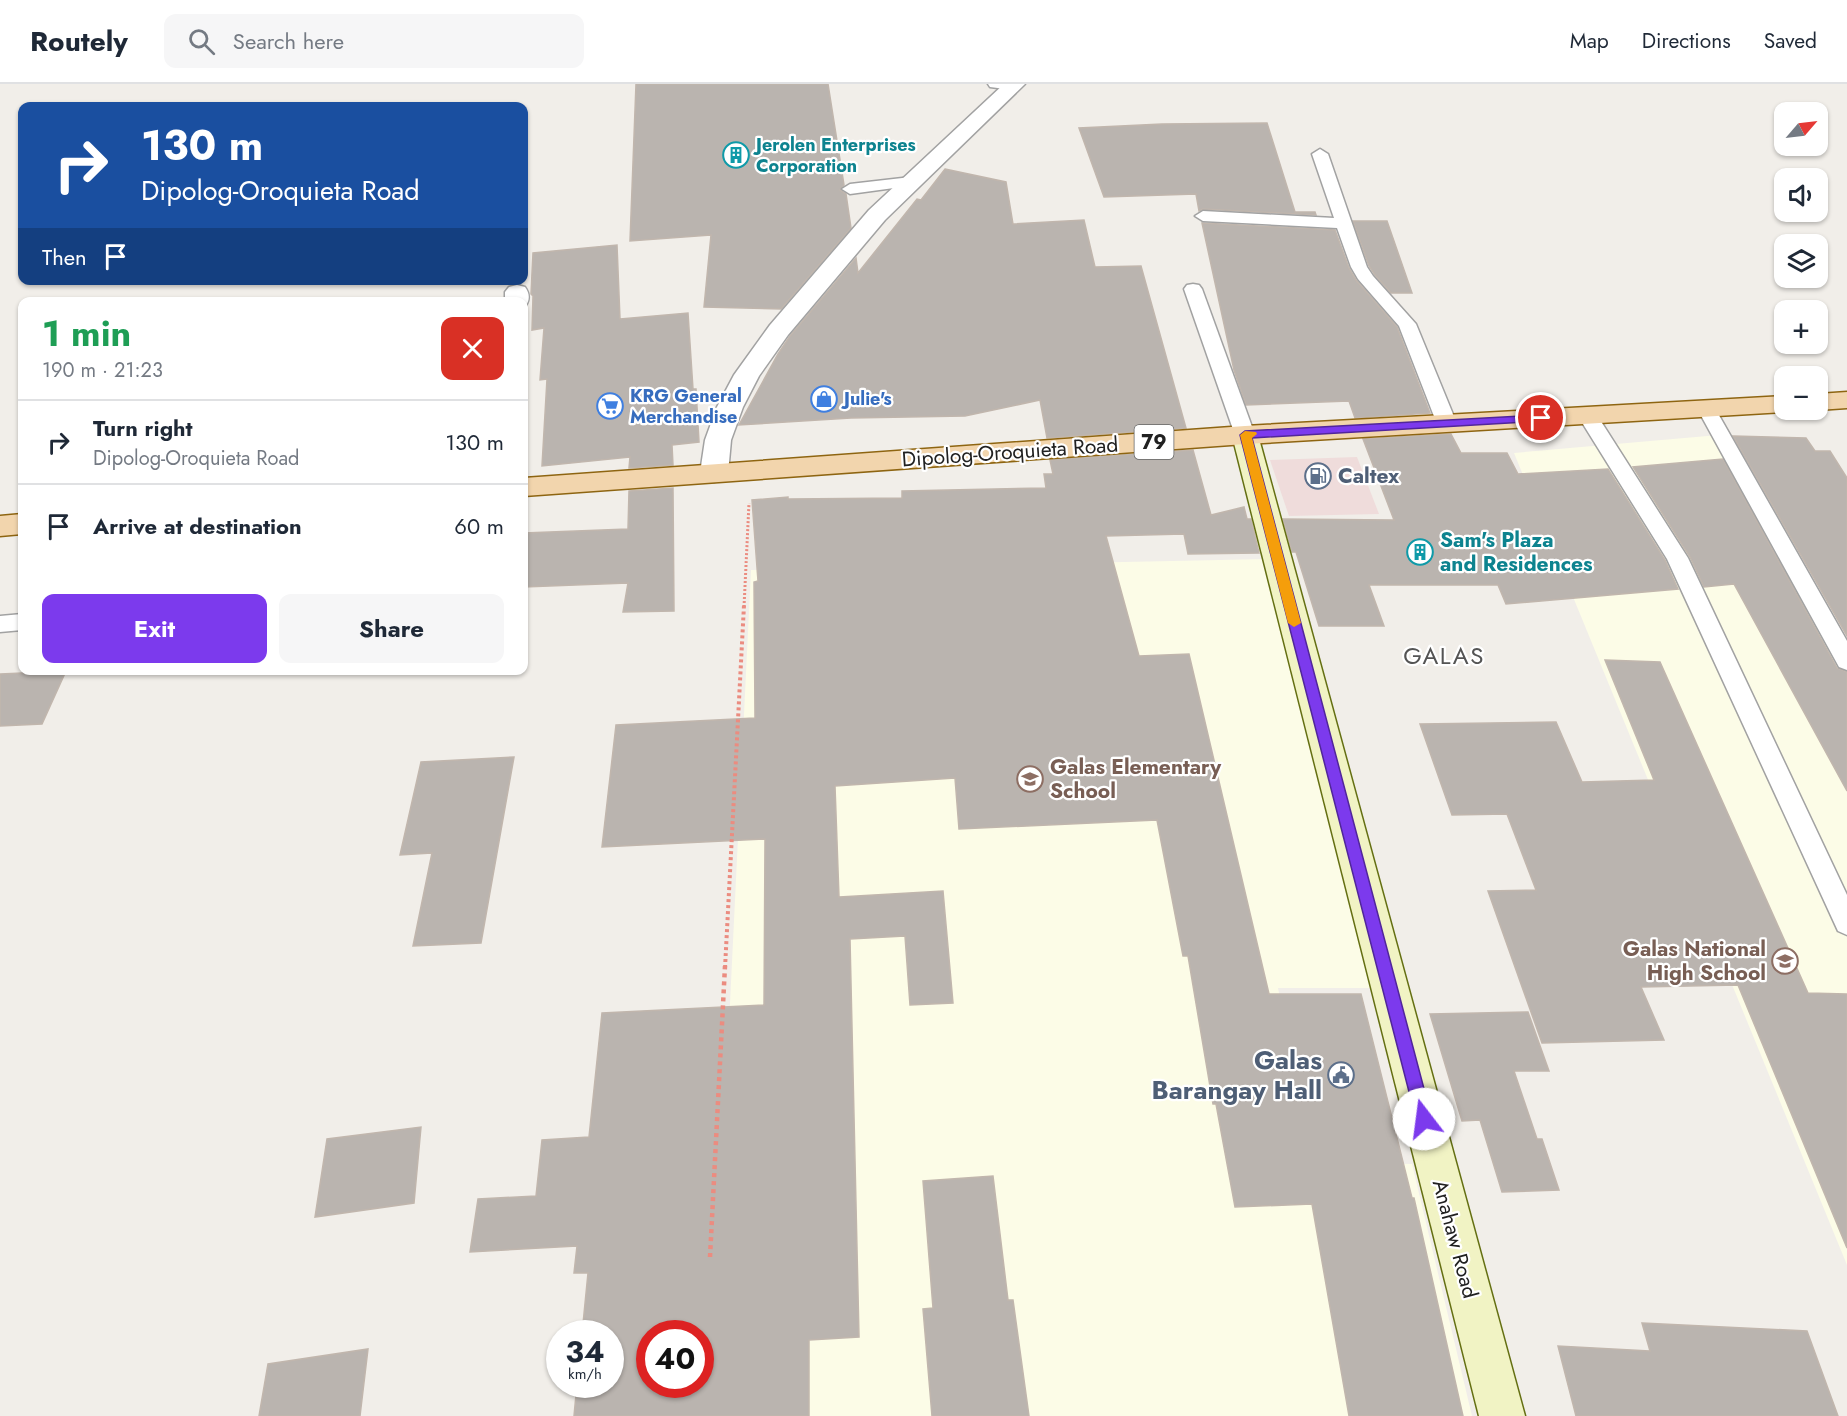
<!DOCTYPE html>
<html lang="en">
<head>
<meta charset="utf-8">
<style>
  :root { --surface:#fff; --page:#f6f6f7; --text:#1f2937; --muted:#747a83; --line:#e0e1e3; --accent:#7c3aed }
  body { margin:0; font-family:Jost,sans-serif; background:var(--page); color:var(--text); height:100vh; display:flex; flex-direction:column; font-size:22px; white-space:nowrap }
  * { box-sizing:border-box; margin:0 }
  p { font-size:20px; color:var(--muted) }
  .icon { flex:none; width:33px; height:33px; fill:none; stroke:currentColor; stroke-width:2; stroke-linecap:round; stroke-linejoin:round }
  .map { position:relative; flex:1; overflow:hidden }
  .details { position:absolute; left:18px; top:213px; width:510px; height:378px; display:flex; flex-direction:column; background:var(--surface); border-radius:12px; box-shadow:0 2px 4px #0004 }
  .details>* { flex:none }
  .guide { position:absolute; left:18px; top:18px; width:510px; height:183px; border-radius:12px; box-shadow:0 2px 4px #0004; background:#1a4fa0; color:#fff; overflow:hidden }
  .needle { width:39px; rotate:62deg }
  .controls { position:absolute; left:1774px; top:18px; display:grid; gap:12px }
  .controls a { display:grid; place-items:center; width:54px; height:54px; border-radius:12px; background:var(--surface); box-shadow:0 2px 4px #0004; font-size:30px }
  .speed { position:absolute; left:546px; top:1236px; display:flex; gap:12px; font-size:30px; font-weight:700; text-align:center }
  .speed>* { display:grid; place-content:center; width:78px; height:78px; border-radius:50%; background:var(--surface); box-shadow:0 2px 4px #0004; line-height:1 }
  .speed small { font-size:15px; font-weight:400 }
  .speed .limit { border:9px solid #d22; background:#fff; color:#111 }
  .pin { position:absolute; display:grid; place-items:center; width:51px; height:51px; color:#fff; margin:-26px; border:3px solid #fff; border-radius:50%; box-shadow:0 2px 6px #0007 }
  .me { position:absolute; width:66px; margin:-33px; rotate:345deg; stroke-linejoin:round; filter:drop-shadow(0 0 4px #0008) }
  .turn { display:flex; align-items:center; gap:21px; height:126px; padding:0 24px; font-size:27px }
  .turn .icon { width:78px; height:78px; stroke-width:2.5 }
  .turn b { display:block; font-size:42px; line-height:51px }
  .then { display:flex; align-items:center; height:57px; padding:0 24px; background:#0003; gap:12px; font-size:22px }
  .round { display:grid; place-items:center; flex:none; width:63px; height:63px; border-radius:12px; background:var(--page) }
  .head { display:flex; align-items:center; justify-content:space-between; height:102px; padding:0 24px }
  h1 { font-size:36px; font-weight:700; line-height:45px; color:#1e9e55 }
  .action { display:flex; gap:12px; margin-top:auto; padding:12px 24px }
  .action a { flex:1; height:69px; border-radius:12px; background:var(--accent); color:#fff; font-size:24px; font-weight:700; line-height:69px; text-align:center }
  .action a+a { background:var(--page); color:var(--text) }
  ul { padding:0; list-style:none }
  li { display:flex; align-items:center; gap:18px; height:84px; padding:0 24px; border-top:2px solid var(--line) }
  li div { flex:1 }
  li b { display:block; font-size:22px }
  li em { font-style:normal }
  header { display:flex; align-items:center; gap:36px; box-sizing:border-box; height:84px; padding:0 30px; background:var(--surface); border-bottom:2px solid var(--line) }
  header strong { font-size:28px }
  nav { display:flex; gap:33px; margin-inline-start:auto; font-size:21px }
  .search { width:420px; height:54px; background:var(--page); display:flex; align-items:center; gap:15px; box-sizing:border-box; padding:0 21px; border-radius:12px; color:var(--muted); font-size:22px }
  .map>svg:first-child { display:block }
  .commercial { fill:#efdcdb }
  .education { fill:#fcfce7 }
  .building { fill:#bab4af; stroke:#c1b6ad; stroke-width:1.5; fill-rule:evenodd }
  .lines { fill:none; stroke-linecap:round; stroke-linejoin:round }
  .lane-casing { stroke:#a2a2a2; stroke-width:3 }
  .street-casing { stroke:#a2a2a2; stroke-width:3 }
  .secondary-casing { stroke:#646f12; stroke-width:3 }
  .primary-casing { stroke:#8e6511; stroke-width:3 }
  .path-far2 { stroke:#eb8c80; stroke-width:3; stroke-dasharray:2 2; stroke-linecap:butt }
  .path-far1 { stroke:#eb8c80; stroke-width:4; stroke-dasharray:3 3; stroke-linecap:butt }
  .path { stroke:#eb8c80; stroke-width:4.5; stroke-dasharray:4 4; stroke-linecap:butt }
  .lane { fill:#fff; fill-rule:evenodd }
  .street { fill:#fff; fill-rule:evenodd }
  .secondary { fill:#f1f3c4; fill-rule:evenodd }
  .primary { fill:#f2d5ad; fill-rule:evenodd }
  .route { fill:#7c3aed; stroke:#51269a; stroke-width:1.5 }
  .slow { fill:#f59e0b }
  .labels { text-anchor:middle; stroke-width:4.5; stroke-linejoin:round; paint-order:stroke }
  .far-culture-label { font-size:18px; font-weight:bold; fill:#0d838f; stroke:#fff; text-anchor:start }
  .far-shop-label { font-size:18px; font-weight:bold; fill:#366cbe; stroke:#fff; text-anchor:start }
  .shield { fill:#fff; stroke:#646464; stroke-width:1.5 }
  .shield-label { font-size:20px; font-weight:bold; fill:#212121 }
  .street-label { font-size:21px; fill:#212121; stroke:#fff }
  .service-label { font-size:21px; font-weight:bold; fill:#4e5e75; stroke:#fff; text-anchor:start }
  .culture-label { font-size:21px; font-weight:bold; fill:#0d838f; stroke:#fff; text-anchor:start }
  .education-label { font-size:21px; font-weight:bold; fill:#785e54; stroke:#fff; text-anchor:start }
  .quarter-label { font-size:24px; letter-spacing:1.5px; fill:#545454; stroke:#fff }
  .near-service-label { font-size:26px; font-weight:bold; fill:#4e5e75; stroke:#fff; text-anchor:end }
</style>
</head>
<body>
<header>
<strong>Routely</strong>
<div class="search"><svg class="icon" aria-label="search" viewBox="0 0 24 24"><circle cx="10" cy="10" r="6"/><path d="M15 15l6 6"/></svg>Search here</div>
<nav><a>Map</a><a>Directions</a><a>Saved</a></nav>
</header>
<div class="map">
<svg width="1847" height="1332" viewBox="0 0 1847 1332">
  <rect width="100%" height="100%" fill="#f1eee9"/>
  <path class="commercial" d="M 1357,373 L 1379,430 L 1289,432 L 1270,376 Z"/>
  <g class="education">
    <path d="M 1719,351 L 1847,573 L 1847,1181 L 1514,369 Z"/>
    <path d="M 1268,475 L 1370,904 L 1278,904 L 1313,1078 L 1412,1080 L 1472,1332 L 710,1332 L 751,486 Z"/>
  </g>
  <g class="building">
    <path d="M 636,0 L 828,0 L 844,101 L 840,106 L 846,110 L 851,144 L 781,225 L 704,223 L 711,151 L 630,157 Z"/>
    <path d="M 1267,39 L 1295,128 L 1315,128 L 1316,131 L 1203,125 L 1199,127 L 1196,110 L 1104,113 L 1079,44 L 1162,40 Z"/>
    <path d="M 945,85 L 1006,98 L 1013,140 L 1084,136 L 1095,183 L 1141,182 L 1186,344 L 1047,354 L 1040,316 L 965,332 L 851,334 L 739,341 L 778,270 L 790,252 L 856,174 L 858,189 L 917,115 L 921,116 Z"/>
    <path d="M 1353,137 L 1387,137 L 1412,209 L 1391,209 L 1375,191 L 1369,182 Z"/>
    <path d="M 1202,139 L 1335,146 L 1349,184 L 1356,196 L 1397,243 L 1430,329 L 1355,334 L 1349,317 L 1246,321 L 1234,286 Z"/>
    <path d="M 617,161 L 620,235 L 688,229 L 693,305 L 696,305 L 699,358 L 672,361 L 673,381 L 629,384 L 630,373 L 542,382 L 547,295 L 540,296 L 544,244 L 532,246 L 533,212 L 531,210 L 533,169 Z"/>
    <path d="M 1451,350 L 1461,369 L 1507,369 L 1518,390 L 1608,385 L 1665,476 L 1678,505 L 1506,520 L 1498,501 L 1369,501 L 1384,542 L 1319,542 L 1296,468 L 1292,468 L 1283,435 L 1394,436 L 1363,355 Z"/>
    <path d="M 1733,352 L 1806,354 L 1815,367 L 1830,367 L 1847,394 L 1847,552 Z"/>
    <path d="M 1193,366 L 1211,431 L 1244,423 L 1247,435 L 1251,435 L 1259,469 L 1188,470 L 1184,450 L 1106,452 L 1139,572 L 1189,570 L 1269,910 L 1361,910 L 1412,1114 L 1414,1114 L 1463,1332 L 1349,1332 L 1312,1120 L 1235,1123 L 1216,1020 L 1213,1020 L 1188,872 L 1183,872 L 1157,736 L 959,745 L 955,694 L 835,702 L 839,813 L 943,807 L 953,919 L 910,921 L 905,852 L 850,855 L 859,1253 L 809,1256 L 809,1332 L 574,1332 L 577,1300 L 610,1300 L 610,1250 L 582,1250 L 588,1189 L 574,1189 L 577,1162 L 470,1168 L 478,1115 L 536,1112 L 542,1056 L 589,1053 L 602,929 L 764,921 L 765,755 L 602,763 L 616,641 L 755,634 L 754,498 L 758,497 L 752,416 L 788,413 L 788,415 L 902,414 L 902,407 L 1046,404 L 1044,390 L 1053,390 L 1050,376 ZM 650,1250 L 700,1250 L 700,1300 L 650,1300 Z"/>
    <path d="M 1723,375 L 1837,584 L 1847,588 L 1847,707 L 1734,500 L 1704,503 L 1690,473 L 1633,383 Z"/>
    <path d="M 673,404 L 674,527 L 623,528 L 628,499 L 524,503 L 524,449 L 628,445 L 629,407 Z"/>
    <path d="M 1605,576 L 1660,578 L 1808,909 L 1847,910 L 1847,1164 L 1738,901 L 1641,903 L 1664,956 L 1542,959 L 1488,807 L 1536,806 L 1507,730 L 1452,731 L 1420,640 L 1556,638 L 1582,698 L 1654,696 Z"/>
    <path d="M 66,587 L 42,640 L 0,642 L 0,590 Z"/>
    <path d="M 514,673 L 481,859 L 413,862 L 432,769 L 400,771 L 421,678 Z"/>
    <path d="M 1528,928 L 1549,987 L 1514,987 L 1537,1055 L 1542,1055 L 1559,1106 L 1502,1108 L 1480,1036 L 1462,1037 L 1430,930 Z"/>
    <path d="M 421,1043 L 414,1119 L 315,1133 L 327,1055 Z"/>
    <path d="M 993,1092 L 1008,1216 L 1013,1216 L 1029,1332 L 932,1332 L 923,1225 L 933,1224 L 923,1097 Z"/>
    <path d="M 1642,1239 L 1807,1247 L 1838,1332 L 1576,1332 L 1558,1262 L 1650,1267 Z"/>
    <path d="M 368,1265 L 360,1332 L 259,1332 L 268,1280 Z"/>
  </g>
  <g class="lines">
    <g class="lane-casing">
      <g id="lane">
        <path d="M 988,0 L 1019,0 L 1020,2 L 1013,6 L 990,3 Z"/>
        <path d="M 1320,65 L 1328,70 L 1367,183 L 1373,192 L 1416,240 L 1457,340 L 1454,344 L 1447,346 L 1440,344 L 1437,340 L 1399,242 L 1358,195 L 1351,183 L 1337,144 L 1203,137 L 1195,132 L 1203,127 L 1334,134 L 1312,70 Z"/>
        <path d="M 911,93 L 919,98 L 916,101 L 850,110 L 842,105 L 850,100 Z"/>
        <path d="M 1193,200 L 1199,201 L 1202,205 L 1255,351 L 1252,355 L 1245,357 L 1238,355 L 1235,351 L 1184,205 L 1187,201 Z"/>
        <path d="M 1707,320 L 1714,322 L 1716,326 L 1847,557 L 1847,586 L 1839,583 L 1698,326 L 1700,322 Z"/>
        <path d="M 1588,326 L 1595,328 L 1688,474 L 1847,811 L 1847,851 L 1838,847 L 1667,475 L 1578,332 L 1581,328 Z"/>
        <path d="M 22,530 L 22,546 L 0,548 L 0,532 Z"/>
      </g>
    </g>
    <g class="street-casing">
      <g id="street">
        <path d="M 1004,0 L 1025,0 L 885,136 L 788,251 L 759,292 L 743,323 L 731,356 L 728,389 L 724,395 L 714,398 L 704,395 L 700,389 L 705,356 L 717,323 L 734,291 L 770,241 L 869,126 Z"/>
        <path d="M 517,201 L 525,203 C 530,210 530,216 525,223 L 524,224 L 524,218 L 505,218 L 505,208 L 509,203 Z"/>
      </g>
    </g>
    <g class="secondary-casing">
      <path id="secondary" d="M 1245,342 L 1254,345 L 1258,351 L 1525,1332 L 1479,1332 L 1232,351 L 1236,345 Z"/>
    </g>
    <g class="primary-casing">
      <g id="primary">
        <path d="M 1847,308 L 1847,324 L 1818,326 L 1815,326 L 1818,326 L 1818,310 Z"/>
        <path d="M 1785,312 L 1785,326 L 1794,326 L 1785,328 L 1245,360 L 524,412 L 524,394 L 1245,342 Z"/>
        <path d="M 22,430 L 22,450 L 0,452 L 0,432 Z"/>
      </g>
    </g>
    <path class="path-far2" d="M 744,523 L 749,419"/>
    <path class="path-far1" d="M 725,884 L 744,521"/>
    <path class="path" d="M 710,1173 L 725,882"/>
    <use href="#lane" class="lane"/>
    <use href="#street" class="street"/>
    <use href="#secondary" class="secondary"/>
    <use href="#primary" class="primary"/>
  </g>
  <path class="route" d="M 1541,331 L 1545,332 L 1545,337 L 1252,354 L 1432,1035 L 1430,1041 L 1424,1044 L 1418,1041 L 1416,1035 L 1240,351 L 1245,347 Z"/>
  <path class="slow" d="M 1245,347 L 1256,348 L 1257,350 L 1252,354 L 1301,539 L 1294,543 L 1288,539 L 1240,351 Z"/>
  <defs>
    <g id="building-ring" transform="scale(1.35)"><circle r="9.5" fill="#fff" stroke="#0f9aa8" stroke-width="1.5"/><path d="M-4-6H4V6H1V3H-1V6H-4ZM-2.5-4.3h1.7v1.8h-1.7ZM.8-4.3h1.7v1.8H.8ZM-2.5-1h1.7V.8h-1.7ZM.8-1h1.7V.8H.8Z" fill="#0f9aa8"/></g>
    <g id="shop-ring" transform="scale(1.35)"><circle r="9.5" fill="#fff" stroke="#3f7fe0" stroke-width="1.5"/><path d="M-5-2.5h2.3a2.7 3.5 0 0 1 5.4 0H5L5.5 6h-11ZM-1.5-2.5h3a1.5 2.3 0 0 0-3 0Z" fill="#3f7fe0"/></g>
    <g id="supermarket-ring" transform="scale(1.35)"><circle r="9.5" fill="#fff" stroke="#3f7fe0" stroke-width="1.5"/><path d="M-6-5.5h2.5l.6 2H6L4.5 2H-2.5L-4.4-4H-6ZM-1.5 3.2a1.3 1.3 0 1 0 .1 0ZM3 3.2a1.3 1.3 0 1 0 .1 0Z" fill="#3f7fe0"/></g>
    <g id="fuel-ring" transform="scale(1.35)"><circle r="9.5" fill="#fff" stroke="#5c6f8a" stroke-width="1.5"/><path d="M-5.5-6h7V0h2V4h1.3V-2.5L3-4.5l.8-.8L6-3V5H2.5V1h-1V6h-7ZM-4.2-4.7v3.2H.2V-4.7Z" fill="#5c6f8a"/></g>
    <g id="school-ring" transform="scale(1.35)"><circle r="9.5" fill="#fff" stroke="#8d6e63" stroke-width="1.5"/><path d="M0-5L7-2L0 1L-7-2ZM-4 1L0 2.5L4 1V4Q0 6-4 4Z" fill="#8d6e63"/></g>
    <g id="civic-ring" transform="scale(1.35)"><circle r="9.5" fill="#fff" stroke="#5c6f8a" stroke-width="1.5"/><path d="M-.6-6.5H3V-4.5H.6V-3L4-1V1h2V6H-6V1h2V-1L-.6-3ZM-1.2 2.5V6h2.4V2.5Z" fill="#5c6f8a"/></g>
  </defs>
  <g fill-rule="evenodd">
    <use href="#building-ring" x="736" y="71"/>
    <use href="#shop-ring" x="824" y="315"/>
    <use href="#supermarket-ring" x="610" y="322"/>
    <use href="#fuel-ring" x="1318" y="392"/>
    <use href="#building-ring" x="1420" y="468"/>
    <use href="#school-ring" x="1030" y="695"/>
    <use href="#school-ring" x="1785" y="877"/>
    <use href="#civic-ring" x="1341" y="991"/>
  </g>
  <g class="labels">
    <g class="far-culture-label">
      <text x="756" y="67">Jerolen Enterprises<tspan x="756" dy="21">Corporation</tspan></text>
    </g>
    <g class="far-shop-label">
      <text x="630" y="318">KRG General<tspan x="630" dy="21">Merchandise</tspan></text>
      <text x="844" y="321">Julie's</text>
    </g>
    <rect class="shield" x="1134.5" y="341" width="39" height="34" rx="4.5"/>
    <g class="shield-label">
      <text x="1154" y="365">79</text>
    </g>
    <g class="street-label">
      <text transform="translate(1010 368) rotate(-4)" y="7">Dipolog-Oroquieta Road</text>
      <text transform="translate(1455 1155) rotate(75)" y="7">Anahaw Road</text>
    </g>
    <g class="service-label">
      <text x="1338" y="399">Caltex</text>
    </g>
    <g class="culture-label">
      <text x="1440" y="463">Sam's Plaza<tspan x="1440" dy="24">and Residences</tspan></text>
    </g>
    <g class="education-label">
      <text x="1050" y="690">Galas Elementary<tspan x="1050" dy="24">School</tspan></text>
      <text x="1766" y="872" text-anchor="end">Galas National<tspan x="1766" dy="24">High School</tspan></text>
    </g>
    <g class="quarter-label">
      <text x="1444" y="580">GALAS</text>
    </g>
    <g class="near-service-label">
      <text x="1322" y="985">Galas<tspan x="1322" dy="30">Barangay Hall</tspan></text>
    </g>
  </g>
</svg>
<div class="controls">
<a><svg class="needle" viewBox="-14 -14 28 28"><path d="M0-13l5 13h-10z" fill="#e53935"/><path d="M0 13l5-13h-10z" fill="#747a83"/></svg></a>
<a><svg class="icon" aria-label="sound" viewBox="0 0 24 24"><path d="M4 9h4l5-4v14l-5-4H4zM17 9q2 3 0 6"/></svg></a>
<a><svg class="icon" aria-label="layers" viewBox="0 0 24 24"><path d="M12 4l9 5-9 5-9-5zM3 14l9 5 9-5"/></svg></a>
<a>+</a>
<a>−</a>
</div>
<div class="speed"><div>34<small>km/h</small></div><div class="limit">40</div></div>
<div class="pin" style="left:1541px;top:334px;background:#d93025"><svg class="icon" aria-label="arrive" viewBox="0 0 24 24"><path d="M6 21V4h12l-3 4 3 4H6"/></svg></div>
<svg class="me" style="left:1424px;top:1035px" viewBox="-20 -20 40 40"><circle r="19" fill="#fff"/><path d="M0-13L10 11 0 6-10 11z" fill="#7c3aed"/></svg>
<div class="guide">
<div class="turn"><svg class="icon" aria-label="right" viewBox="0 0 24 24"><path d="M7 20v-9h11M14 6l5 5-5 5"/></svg><div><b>130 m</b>Dipolog-Oroquieta Road</div></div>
<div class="then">Then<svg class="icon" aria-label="arrive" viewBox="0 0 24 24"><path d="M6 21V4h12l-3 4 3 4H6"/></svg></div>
</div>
<section class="details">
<div class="head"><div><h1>1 min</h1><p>190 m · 21:23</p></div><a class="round" style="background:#d93025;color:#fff"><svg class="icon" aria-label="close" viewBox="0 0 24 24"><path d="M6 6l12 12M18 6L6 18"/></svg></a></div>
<ul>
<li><svg class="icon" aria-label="right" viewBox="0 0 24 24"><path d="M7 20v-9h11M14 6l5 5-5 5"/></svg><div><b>Turn right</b><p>Dipolog-Oroquieta Road</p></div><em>130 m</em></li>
<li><svg class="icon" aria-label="arrive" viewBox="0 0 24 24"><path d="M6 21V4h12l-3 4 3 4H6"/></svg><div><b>Arrive at destination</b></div><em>60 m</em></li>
</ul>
<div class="action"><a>Exit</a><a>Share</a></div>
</section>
</div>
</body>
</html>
